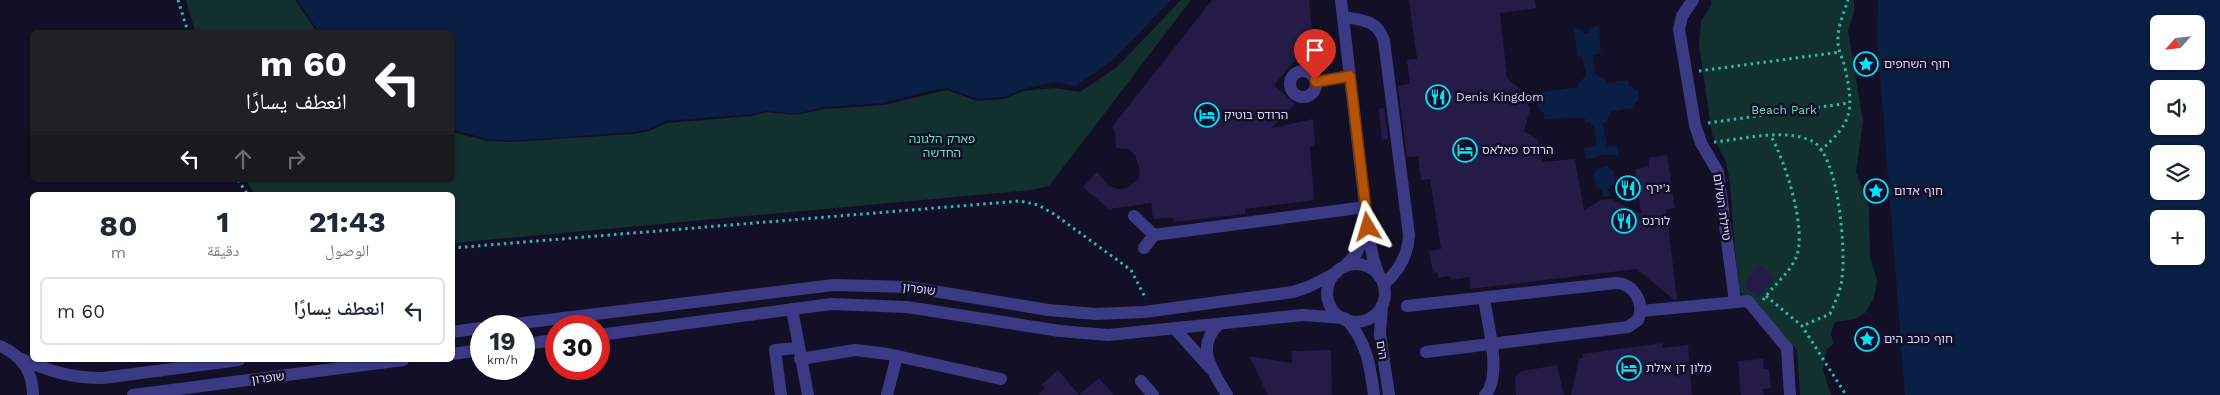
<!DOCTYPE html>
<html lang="ar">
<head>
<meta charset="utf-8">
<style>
  :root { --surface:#fff; --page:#f2f2f3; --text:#1f2937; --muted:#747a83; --line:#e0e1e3 }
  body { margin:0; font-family:"Work Sans","Noto Naskh Arabic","Noto Sans Hebrew",sans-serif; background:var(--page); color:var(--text); direction:rtl; height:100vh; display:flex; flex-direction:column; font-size:19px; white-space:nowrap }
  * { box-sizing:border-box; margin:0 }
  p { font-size:16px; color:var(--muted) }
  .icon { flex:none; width:28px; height:28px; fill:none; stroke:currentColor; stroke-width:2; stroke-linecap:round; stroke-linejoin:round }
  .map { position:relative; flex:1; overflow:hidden; direction:ltr }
  .side { position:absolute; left:30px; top:192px; width:425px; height:170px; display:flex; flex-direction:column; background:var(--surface); border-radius:8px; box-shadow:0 1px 4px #0004; direction:rtl }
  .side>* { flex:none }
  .banner { position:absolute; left:30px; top:30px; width:425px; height:152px; border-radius:8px; box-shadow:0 1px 4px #0004; direction:rtl; background:#202124; color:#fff; overflow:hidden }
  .needle { width:32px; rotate:243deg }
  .buttons { position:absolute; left:2150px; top:15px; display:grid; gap:10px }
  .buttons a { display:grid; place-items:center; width:55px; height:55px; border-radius:8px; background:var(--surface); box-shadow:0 1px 4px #0004; font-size:25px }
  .speed { position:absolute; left:470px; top:315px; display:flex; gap:10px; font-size:25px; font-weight:700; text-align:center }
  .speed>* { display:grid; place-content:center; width:65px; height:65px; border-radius:50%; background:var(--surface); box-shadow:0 1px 4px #0004; line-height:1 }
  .speed small { font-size:12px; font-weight:400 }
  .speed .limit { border:8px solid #d22; background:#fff; color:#111 }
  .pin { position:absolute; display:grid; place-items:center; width:42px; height:42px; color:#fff; margin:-51px -21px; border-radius:50% 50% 50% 0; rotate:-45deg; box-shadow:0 0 5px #0007 }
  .pin .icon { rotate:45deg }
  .me { position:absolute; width:55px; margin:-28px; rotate:353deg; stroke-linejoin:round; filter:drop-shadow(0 0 4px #0008) }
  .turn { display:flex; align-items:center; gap:18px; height:105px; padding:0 25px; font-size:22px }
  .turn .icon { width:65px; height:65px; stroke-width:2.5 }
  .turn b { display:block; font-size:35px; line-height:42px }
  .lanes { display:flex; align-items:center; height:48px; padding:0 25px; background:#0003; justify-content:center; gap:25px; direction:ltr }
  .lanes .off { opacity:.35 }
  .eta { display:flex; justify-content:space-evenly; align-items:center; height:85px; text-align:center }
  .eta b { font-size:30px; font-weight:700; line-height:35px }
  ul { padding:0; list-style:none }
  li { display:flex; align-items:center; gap:15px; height:68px; margin:0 10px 8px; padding:0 15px; border:2px solid var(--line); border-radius:8px }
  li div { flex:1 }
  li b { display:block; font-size:19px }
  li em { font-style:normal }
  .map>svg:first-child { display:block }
  .green { fill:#12302f }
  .water { fill:#0a1f44; fill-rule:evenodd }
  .building { fill:#241b47 }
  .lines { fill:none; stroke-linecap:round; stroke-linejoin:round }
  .path { stroke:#2fb8b0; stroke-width:3; stroke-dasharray:2.5 4; stroke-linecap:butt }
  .minor { stroke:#3d3a85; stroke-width:12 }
  .route-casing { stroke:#753606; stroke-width:12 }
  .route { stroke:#b45309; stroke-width:9 }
  .labels { text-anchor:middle; stroke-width:5; stroke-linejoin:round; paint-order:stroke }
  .poi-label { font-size:12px; fill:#d9d4ff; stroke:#130f26; text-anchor:start }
  .park-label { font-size:12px; fill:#5fe0c0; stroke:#130f26 }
  .street-label { font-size:12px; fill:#d9d4ff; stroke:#130f26 }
</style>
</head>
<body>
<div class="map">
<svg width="2220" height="395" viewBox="0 0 2220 395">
  <rect width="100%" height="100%" fill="#130f26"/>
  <g class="green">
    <path d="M 186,0 L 295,0 L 317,32 L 195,32 Z"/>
    <path d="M 1181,0 L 1191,0 L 1049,186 L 1031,190 L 453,243 L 452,195 L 255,195 L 246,180 L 452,180 L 453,132 L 487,141 L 511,142 L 633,134 L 649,131 L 667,123 L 753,116 L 767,112 L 796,115 L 825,109 L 884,105 L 947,90 L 977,101 L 1004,99 L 1024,91 L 1054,88 L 1080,92 L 1117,67 Z"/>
    <path d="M 1711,0 L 1854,0 L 1854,13 L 1848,30 L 1863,122 L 1856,172 L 1869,207 L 1870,257 L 1877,280 L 1874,298 L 1866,312 L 1855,319 L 1835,322 L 1831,333 L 1833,344 L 1827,349 L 1823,369 L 1831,395 L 1800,395 L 1797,350 L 1738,290 L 1730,183 L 1726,162 L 1712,134 L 1699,45 L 1701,21 L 1711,5 Z"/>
  </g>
  <g class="water">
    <path d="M 297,0 L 1171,0 L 1114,59 L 1076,86 L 1054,82 L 1023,89 L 1004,97 L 977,99 L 947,88 L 933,90 L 883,103 L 824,107 L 796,114 L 767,111 L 752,114 L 666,121 L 649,129 L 633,132 L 511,141 L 488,139 L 453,130 L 452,32 L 319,32 Z"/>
    <path d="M 1878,0 L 2220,0 L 2220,395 L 1905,395 L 1877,36 ZM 2159,24 L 2196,24 L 2196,61 L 2159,61 ZM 2159,89 L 2196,89 L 2196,126 L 2159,126 ZM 2159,154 L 2196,154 L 2196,191 L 2159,191 ZM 2159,219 L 2196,219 L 2196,256 L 2159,256 Z"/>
    <path d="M 1594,27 L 1599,27 L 1601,53 L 1593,55 L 1595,74 L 1606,80 L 1607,83 L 1628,80 L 1629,86 L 1638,90 L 1639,99 L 1632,106 L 1633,108 L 1610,112 L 1611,115 L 1608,116 L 1608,120 L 1603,123 L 1607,146 L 1617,145 L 1618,155 L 1604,155 L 1586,160 L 1584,148 L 1597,146 L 1594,127 L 1589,122 L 1585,123 L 1585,118 L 1544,119 L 1544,114 L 1537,106 L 1543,92 L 1578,87 L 1577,85 L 1586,76 L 1582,56 L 1577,56 L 1574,29 L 1579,29 L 1585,34 L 1589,33 Z"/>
    <path d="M 1607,166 L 1614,172 L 1615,182 L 1608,190 L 1610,196 L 1603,197 L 1602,190 L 1596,187 L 1593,177 L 1597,169 Z"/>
  </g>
  <g class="building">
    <path d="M 1212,0 L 1309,0 L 1313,40 L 1310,47 L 1304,49 L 1304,56 L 1297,58 L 1274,85 L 1295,104 L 1272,128 L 1313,119 L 1315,144 L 1310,147 L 1314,200 L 1245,209 L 1245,214 L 1174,222 L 1173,218 L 1153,219 L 1151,203 L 1109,209 L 1083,187 L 1097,172 L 1109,186 L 1118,189 L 1127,188 L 1138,180 L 1140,171 L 1135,155 L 1128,149 L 1116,148 L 1115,131 L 1112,127 Z"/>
    <path d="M 1409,0 L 1535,0 L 1536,8 L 1500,13 L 1507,78 L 1522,91 L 1530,109 L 1524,131 L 1538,140 L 1542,162 L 1575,159 L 1584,211 L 1601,200 L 1611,199 L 1641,214 L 1635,169 L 1649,167 L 1649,158 L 1667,155 L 1675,208 L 1666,209 L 1677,299 L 1674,300 L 1637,269 L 1470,289 L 1469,277 L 1451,280 L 1450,276 L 1439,278 L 1437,272 L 1433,273 L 1429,251 L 1441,249 L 1430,179 L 1421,180 L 1418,156 L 1407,157 L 1398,86 L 1410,84 L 1407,60 L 1417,59 Z"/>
    <path d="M 1384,108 L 1391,159 L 1388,139 L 1382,140 L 1379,109 Z"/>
    <path d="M 1760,265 L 1774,277 L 1758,297 L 1743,285 Z"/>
    <path d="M 1663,343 L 1662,348 L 1688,345 L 1692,395 L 1571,395 L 1579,359 L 1583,357 L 1582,354 Z"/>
    <path d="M 1331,350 L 1332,395 L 1268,395 L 1249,356 L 1292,363 L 1292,351 Z"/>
    <path d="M 1763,359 L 1764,369 L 1769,369 L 1771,388 L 1763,389 L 1764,395 L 1741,395 L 1738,361 Z"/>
    <path d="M 1557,365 L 1564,395 L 1516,395 L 1515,377 L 1522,371 Z"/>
    <path d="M 1058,370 L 1079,395 L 1099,378 L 1114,395 L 1038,395 L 1045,388 L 1041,385 Z"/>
  </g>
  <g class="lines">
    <g class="path">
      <path d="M 178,0 L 188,32"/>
      <path d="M 1699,71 L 1840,52"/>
      <path d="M 1708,123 L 1849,103"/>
      <path d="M 1714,142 C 1744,139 1784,128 1812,141 C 1839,154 1846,252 1842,278 C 1841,291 1835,302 1830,314 L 1802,326"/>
      <path d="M 1820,151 C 1853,122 1854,110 1845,68 C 1843,59 1838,50 1838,42 C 1837,27 1844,13 1848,0"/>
      <path d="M 238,180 L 248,195"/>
      <path d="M 452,248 L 1020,201 L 1038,205 L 1054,214 L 1131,270 L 1146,299"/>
      <path d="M 1766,296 L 1802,326 L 1846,395"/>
      <path d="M 1763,300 C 1772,287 1788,274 1795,260 C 1809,233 1785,161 1771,136"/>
    </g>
    <g class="minor">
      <path d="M 1341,0 L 1368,232 L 1373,258 L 1379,276"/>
      <path d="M 1693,0 L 1682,16 L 1679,29 L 1695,125 L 1701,143 L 1718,172 L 1735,302"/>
      <path d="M 1343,17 C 1362,20 1378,20 1384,41 L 1409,235 C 1408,256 1399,271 1384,284"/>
      <circle cx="1303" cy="84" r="13"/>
      <path d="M 1316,82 L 1350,76"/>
      <path d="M 1134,216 L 1154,235"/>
      <path d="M 1144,248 L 1154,235 L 1365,207"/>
      <circle cx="1356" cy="293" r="29"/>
      <path d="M 1344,267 L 1356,254 L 1367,229"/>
      <path d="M 1484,298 C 1487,321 1503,377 1485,395"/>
      <path d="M 1382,306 L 1380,334 L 1389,395"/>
      <path d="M 1407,306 L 1616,283 C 1635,284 1645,304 1638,320 L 1628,327 L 1426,352"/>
      <path d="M 792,309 L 808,395"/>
      <path d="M 1641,311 L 1748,301 L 1787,348 L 1790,395"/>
      <path d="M 1346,319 C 1367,342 1370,365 1374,395"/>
      <path d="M 1219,324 C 1194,347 1213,371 1227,395"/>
      <path d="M 498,326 L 834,285 L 909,287 L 1048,310 L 1096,314 L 1144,312 L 1293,292 L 1308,287 L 1336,273"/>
      <path d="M 1175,329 L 1210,368"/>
      <path d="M 452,332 L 481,328"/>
      <path d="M 599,335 L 831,304 L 907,307 L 1060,331 L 1108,335 L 1303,315 L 1344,318"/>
      <path d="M 524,344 L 556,340"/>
      <path d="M 0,346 C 21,355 33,372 33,395"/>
      <path d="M 452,354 L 481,350"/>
      <path d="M 19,358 C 49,371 70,378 103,378 L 239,360"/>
      <path d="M 800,359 L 855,350 L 888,354 L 1001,379"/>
      <path d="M 1141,381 L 1153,395"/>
      <path d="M 133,395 L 403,360"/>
      <path d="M 781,395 L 775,350 L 797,348"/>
      <path d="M 887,395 L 897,356"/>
    </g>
  </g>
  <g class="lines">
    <g class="route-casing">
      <path id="route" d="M 1315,80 L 1316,82 L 1350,76 L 1368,227"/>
    </g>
    <use href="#route" class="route"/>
  </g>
  <defs>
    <g id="sight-ring" transform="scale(1.25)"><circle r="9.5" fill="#130f26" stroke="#00e5ff" stroke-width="1.5"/><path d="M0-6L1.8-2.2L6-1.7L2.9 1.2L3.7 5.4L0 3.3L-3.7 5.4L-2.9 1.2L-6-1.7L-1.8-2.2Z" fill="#00e5ff"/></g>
    <g id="restaurant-ring" transform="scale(1.25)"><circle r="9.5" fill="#130f26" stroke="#00e5ff" stroke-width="1.5"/><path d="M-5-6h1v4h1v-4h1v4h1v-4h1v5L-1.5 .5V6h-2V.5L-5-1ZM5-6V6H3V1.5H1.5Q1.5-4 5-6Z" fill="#00e5ff"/></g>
    <g id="hotel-ring" transform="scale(1.25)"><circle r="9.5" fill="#130f26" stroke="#00e5ff" stroke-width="1.5"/><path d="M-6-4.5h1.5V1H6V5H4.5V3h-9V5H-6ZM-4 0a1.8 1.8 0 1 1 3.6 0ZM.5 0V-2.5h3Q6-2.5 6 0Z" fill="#00e5ff"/></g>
  </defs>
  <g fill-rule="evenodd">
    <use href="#sight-ring" x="1866" y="64"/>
    <use href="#restaurant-ring" x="1438" y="97"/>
    <use href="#hotel-ring" x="1207" y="115"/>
    <use href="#hotel-ring" x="1465" y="150"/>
    <use href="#restaurant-ring" x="1628" y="188"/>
    <use href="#sight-ring" x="1876" y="191"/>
    <use href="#restaurant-ring" x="1624" y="221"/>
    <use href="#sight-ring" x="1867" y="339"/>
    <use href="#hotel-ring" x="1629" y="368"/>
  </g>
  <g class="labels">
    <g class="poi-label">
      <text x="1884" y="68">חוף השחפים</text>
      <text x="1456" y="101">Denis Kingdom</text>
      <text x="1224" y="119">הרודס בוטיק</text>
      <text x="1482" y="154">הרודס פאלאס</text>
      <text x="1646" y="192">ג'ירף</text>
      <text x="1894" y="195">חוף אדום</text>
      <text x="1642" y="225">לורנס</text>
      <text x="1884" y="343">חוף כוכב הים</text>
      <text x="1646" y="372">מלון דן אילת</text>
    </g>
    <g class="park-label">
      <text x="1784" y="114">Beach Park</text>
      <text x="942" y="143">פארק הלגונה<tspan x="942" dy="14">החדשה</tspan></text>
    </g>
    <g class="street-label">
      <text transform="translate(1722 207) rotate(82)" y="4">טיילת השלום</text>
      <text transform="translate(919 289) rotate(8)" y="4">שופרון</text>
      <text transform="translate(1382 350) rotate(81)" y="4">הים</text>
      <text transform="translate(268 378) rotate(-7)" y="4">שופרון</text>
    </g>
  </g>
</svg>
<div class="buttons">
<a><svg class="needle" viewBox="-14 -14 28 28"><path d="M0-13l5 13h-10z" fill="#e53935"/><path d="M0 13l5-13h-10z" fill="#747a83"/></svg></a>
<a><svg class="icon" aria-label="sound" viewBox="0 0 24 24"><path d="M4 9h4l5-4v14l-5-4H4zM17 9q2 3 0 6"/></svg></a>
<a><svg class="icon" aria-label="layers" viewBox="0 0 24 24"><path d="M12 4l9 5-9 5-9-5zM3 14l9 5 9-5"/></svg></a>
<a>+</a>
</div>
<div class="speed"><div>19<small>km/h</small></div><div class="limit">30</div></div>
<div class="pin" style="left:1315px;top:80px;background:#d93025"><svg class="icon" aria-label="arrive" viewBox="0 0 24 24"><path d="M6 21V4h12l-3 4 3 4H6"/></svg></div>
<svg class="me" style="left:1368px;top:227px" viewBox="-20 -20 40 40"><path d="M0-17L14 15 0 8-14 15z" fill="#b45309" stroke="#fff" stroke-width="4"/></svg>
<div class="banner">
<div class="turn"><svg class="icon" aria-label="left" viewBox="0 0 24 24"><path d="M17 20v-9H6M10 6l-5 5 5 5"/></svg><div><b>60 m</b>انعطف يسارًا</div></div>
<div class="lanes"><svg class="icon" aria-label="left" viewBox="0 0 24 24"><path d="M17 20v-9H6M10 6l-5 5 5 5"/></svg><svg class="icon off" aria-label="ahead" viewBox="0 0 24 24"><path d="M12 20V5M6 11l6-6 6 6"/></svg><svg class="icon off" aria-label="right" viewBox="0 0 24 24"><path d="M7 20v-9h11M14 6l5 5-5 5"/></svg></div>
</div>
<section class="side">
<div class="eta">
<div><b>21:43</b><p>الوصول</p></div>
<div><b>1</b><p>دقيقة</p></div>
<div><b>80</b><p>m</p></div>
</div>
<ul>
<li><svg class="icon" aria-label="left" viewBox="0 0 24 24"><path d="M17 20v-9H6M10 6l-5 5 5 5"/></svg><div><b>انعطف يسارًا</b></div><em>60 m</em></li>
</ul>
</section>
</div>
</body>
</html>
